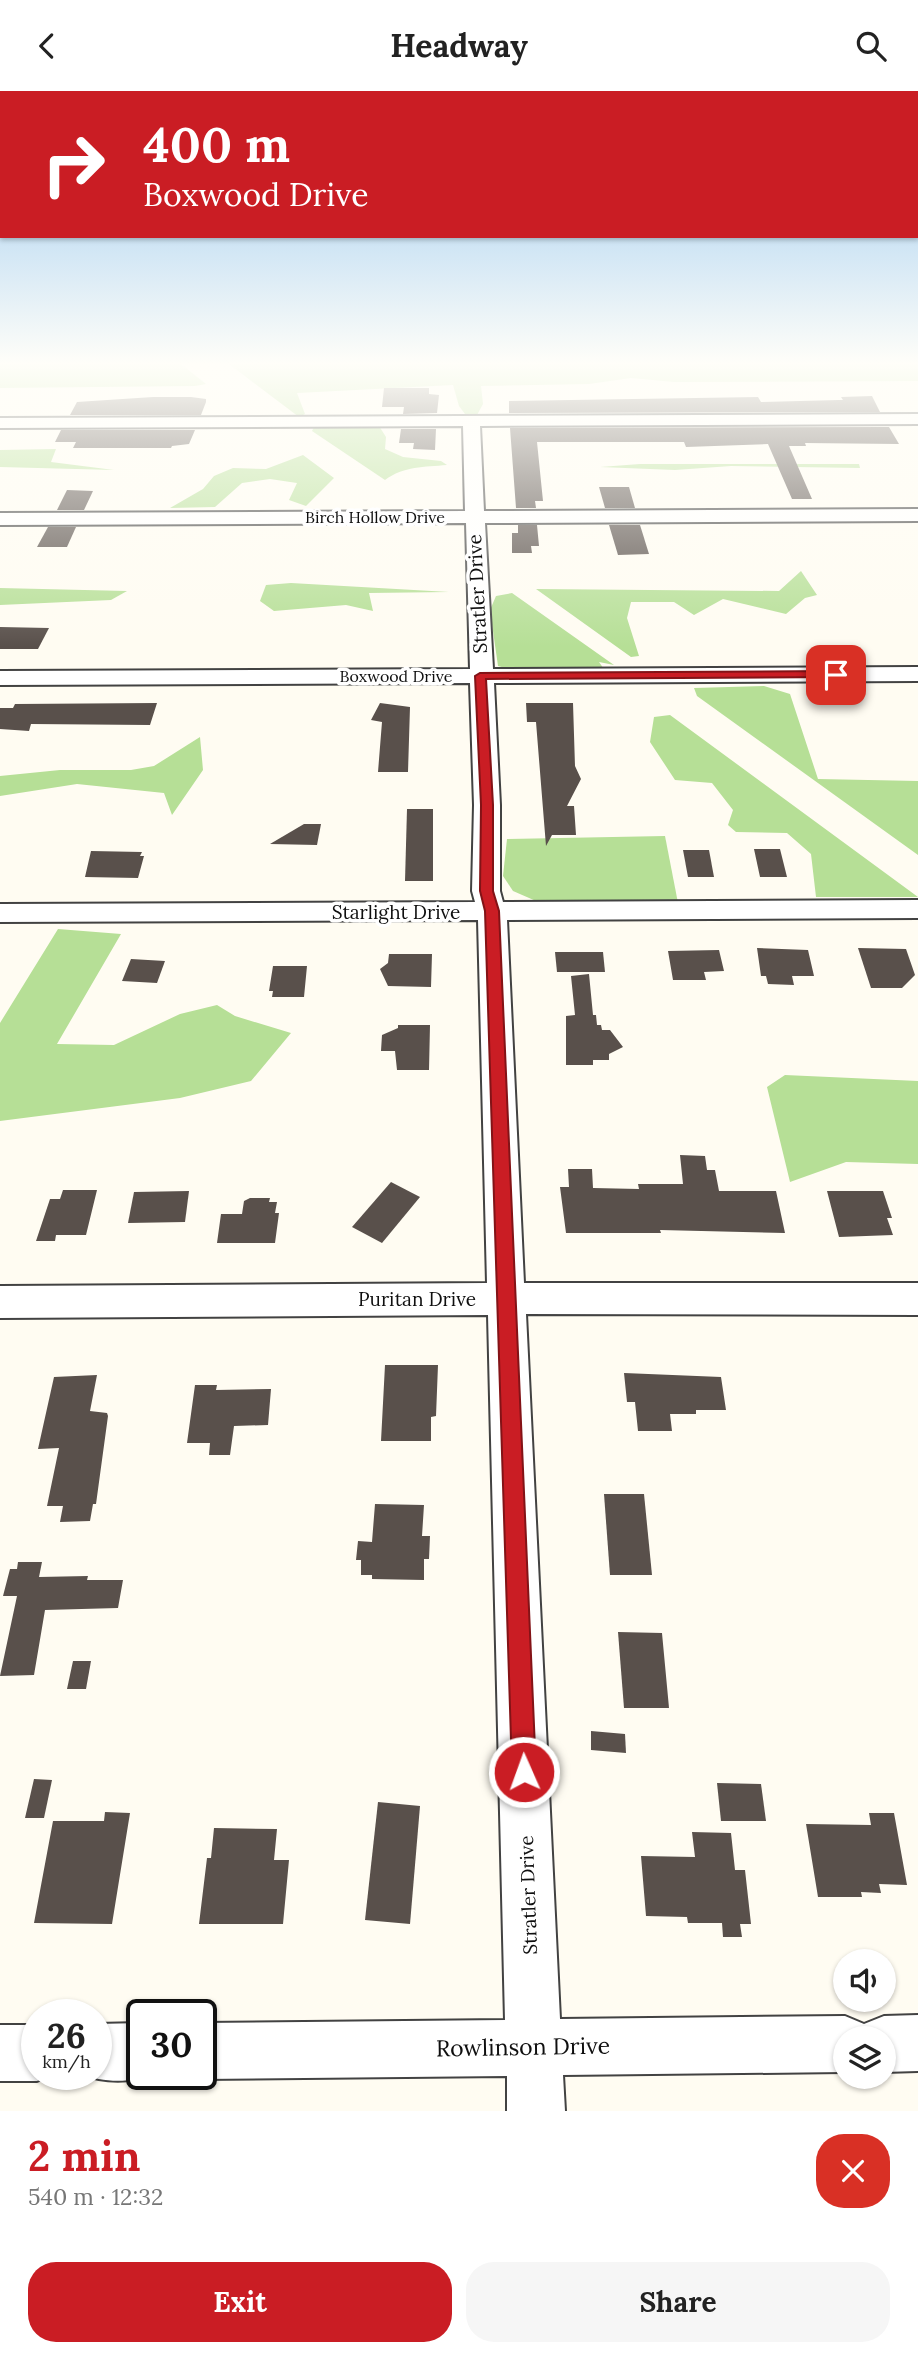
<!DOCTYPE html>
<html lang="en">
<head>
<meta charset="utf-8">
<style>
  :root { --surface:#fff; --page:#f6f6f6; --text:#222; --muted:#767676; --accent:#ca1d24 }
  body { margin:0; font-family:Lora,serif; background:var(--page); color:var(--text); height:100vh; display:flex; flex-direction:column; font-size:26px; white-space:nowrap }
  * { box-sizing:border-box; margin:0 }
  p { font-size:23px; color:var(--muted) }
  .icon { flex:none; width:38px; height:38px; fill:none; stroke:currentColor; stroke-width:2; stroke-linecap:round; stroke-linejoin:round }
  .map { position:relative; height:2020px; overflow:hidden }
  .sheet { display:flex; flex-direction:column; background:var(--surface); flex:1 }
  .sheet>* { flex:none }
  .hud { position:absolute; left:0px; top:0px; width:919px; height:147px; box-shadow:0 2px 5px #0004; background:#ca1d24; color:#fff; overflow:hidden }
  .controls { position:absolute; left:833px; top:1858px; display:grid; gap:14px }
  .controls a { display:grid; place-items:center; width:63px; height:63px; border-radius:50%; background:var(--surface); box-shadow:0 2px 5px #0004; font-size:35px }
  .speed { position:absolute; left:21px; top:1908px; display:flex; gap:14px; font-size:35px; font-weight:700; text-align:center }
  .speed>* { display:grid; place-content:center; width:91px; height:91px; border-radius:50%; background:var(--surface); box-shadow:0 2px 5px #0004; line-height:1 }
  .speed small { font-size:18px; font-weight:400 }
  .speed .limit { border:4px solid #111; border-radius:10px; background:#fff; color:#111 }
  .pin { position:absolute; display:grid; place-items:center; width:60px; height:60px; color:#fff; margin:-30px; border-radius:14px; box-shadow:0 4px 10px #0006 }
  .me { position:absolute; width:77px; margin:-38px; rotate:358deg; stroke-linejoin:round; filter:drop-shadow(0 0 5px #0008) }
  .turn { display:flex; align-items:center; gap:24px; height:147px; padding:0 28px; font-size:32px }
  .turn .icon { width:91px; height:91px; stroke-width:2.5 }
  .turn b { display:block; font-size:49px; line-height:60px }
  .round { display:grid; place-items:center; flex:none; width:74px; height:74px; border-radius:28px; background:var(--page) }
  .summary { display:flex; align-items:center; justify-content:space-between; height:119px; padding:0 28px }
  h1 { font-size:42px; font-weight:700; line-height:52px; color:var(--accent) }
  .cta { display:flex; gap:14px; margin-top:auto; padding:14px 28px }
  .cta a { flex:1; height:80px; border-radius:28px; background:var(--accent); color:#fff; font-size:28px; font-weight:700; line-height:80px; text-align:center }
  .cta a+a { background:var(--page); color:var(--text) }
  header { display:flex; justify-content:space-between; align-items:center; height:91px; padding:0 28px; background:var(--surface); font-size:32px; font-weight:700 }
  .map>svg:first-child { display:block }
  .forest { fill:#b6df96 }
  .building { fill:#59504b }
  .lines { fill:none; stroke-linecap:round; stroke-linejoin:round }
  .minor-casing { stroke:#424242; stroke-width:4 }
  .minor { fill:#fff; fill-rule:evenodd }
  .route { fill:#ca1d24; stroke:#831317; stroke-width:2 }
  .labels { text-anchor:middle; stroke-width:7; stroke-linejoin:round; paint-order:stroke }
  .far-street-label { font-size:16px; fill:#0f0f0f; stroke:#fff }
  .street-label { font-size:19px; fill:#0f0f0f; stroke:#fff }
  .near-street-label { font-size:23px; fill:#0f0f0f; stroke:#fff }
</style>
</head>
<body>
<header><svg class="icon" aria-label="back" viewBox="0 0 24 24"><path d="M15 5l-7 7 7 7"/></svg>Headway<svg class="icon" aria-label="search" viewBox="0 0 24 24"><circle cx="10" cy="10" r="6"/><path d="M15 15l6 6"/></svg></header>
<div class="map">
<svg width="918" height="2020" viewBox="0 0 918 2020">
  <rect width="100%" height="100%" fill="#fffcf2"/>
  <g class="forest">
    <path d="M 0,273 L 181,273 L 206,293 L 195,295 L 0,297 Z"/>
    <path d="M 229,273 L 918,273 L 918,290 L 674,291 L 631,287 L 589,293 L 481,295 L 483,313 L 477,324 L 465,323 L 459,315 L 453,294 L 297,302 L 305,323 L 299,326 Z"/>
    <path d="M 379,335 L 386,346 L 385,358 L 403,366 L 441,370 L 447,374 C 424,376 404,375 385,389 L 312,340 L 314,336 Z"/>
    <path d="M 56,358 L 51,371 L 114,379 L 0,376 L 0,359 Z"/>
    <path d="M 303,364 L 334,387 L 306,415 L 289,409 L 297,392 L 270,388 L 242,392 L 215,416 L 170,417 L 203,398 L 214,385 L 233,377 L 266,378 Z"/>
    <path d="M 640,373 L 859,373 L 860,377 L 731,375 L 675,379 L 600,376 Z"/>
    <path d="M 801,480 L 817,504 L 805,507 L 786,523 L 723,508 L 694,524 L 674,511 L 631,511 L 627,527 L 639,565 L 631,566 L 536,498 L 779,500 Z"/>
    <path d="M 291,492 L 449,501 L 369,502 L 373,520 L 346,514 L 274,520 L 260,510 L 266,494 Z"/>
    <path d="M 0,497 L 127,500 L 111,509 L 0,514 Z"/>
    <path d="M 512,502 L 614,574 L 599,571 L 606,581 L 509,578 L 498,575 L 490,519 L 496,505 Z"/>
    <path d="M 764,595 L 790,603 L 818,688 L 918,690 L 918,764 L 697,605 L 694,597 Z"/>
    <path d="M 670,624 L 918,806 L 816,806 L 811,763 L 787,742 L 736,741 L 728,734 L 733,719 L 712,692 L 675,689 L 650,651 L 654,626 Z"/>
    <path d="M 200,646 L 203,679 L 172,724 L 164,702 L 77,693 L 0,705 L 0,685 L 60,679 L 131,679 L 154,675 Z"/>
    <path d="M 665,745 L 678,812 L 536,810 L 513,800 L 503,785 L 507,748 Z"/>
    <path d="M 58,838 L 121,843 L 57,953 L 114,954 L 180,923 L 217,914 L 235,925 L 291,942 L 251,990 L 180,1007 L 0,1030 L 0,932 Z"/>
    <path d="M 785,984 L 918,990 L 918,1073 L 846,1071 L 790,1091 L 767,996 Z"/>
  </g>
  <g class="building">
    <path d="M 384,297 L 429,297 L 429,303 L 439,304 L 437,322 L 403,323 L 404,316 L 382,316 Z"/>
    <path d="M 872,305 L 880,321 L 509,322 L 509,310 L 758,306 L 761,311 L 839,309 L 843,309 L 841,306 Z"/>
    <path d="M 153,306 L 191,306 L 206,308 L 206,311 L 201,324 L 70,324 L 77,311 Z"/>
    <path d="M 889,336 L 899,353 L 805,352 L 806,355 L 789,355 L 812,408 L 792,408 L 768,353 L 686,356 L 684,351 L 537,351 L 543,410 L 535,410 L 536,417 L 516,417 L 510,337 Z"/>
    <path d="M 401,338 L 436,338 L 435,359 L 413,358 L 414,352 L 399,352 Z"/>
    <path d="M 61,339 L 195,339 L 189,353 L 172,355 L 171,357 L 73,357 L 76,351 L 55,351 Z"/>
    <path d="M 599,396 L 629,396 L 635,417 L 605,417 Z"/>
    <path d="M 67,399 L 93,400 L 84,419 L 57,419 Z"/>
    <path d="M 518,434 L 537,434 L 539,455 L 531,455 L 532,462 L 512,462 L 512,442 L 518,442 Z"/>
    <path d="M 609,434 L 640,434 L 649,463 L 618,464 Z"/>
    <path d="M 48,436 L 76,436 L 67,456 L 37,456 Z"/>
    <path d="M 0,536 L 49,537 L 38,558 L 0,558 Z"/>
    <path d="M 157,612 L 150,634 L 31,633 L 29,640 L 0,638 L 0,617 L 13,617 L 15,613 Z"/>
    <path d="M 380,612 L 410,616 L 408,681 L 378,681 L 382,631 L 371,629 Z"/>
    <path d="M 526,612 L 573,612 L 575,675 L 581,688 L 567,715 L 574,715 L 576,744 L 552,744 L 546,755 L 536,631 L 527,631 Z"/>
    <path d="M 407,718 L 433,718 L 433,790 L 405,790 Z"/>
    <path d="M 304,733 L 321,733 L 317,754 L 270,753 Z"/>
    <path d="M 754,758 L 780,758 L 787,786 L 760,786 Z"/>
    <path d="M 683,759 L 709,759 L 714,786 L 688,786 Z"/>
    <path d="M 91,760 L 142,761 L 140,765 L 144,765 L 138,787 L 85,786 Z"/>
    <path d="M 757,857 L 808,859 L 814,885 L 792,885 L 794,894 L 768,893 L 766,885 L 761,885 Z"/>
    <path d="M 858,857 L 906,858 L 915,884 L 902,897 L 871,897 Z"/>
    <path d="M 719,859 L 724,880 L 704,881 L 706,889 L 673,889 L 668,860 Z"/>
    <path d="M 555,861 L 603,861 L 605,881 L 557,881 Z"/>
    <path d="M 389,863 L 432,863 L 431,896 L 388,895 L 380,878 L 388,872 Z"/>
    <path d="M 131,868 L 165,870 L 157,892 L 122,890 Z"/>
    <path d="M 273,875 L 307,875 L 304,906 L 272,906 L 273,900 L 269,900 Z"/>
    <path d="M 589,883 L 593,924 L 596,924 L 597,934 L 601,934 L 602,939 L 610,939 L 623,956 L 609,963 L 609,969 L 593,969 L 593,974 L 566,974 L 566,925 L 575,924 L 571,885 Z"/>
    <path d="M 398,934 L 430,934 L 429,979 L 397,979 L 395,960 L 381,960 L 382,944 L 398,937 Z"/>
    <path d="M 680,1064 L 705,1065 L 707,1079 L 715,1079 L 719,1100 L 776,1100 L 785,1142 L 660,1139 L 661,1142 L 566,1142 L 560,1096 L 569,1096 L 568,1078 L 592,1078 L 593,1097 L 639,1098 L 638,1093 L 683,1093 Z"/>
    <path d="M 391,1091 L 420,1106 L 382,1152 L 352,1136 Z"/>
    <path d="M 63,1099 L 97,1099 L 86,1144 L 56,1144 L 55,1150 L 36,1150 L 50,1108 L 60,1108 Z"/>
    <path d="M 189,1100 L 185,1131 L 128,1132 L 134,1101 Z"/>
    <path d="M 827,1100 L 883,1100 L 892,1127 L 887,1127 L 893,1144 L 839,1146 Z"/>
    <path d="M 250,1107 L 270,1107 L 269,1111 L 277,1111 L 275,1122 L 279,1122 L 275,1152 L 217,1152 L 221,1123 L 242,1123 L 244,1110 Z"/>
    <path d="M 385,1274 L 438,1274 L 436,1325 L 431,1326 L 431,1350 L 381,1350 Z"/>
    <path d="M 624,1282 L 721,1286 L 726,1319 L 696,1319 L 696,1323 L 670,1323 L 672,1340 L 638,1340 L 635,1311 L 627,1311 Z"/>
    <path d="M 97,1284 L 90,1320 L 107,1322 L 108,1325 L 96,1413 L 93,1413 L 90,1430 L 60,1431 L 63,1415 L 47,1415 L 59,1357 L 38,1358 L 54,1286 Z"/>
    <path d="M 195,1294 L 217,1294 L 216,1299 L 271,1298 L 268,1334 L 234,1335 L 230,1364 L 209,1364 L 210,1352 L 187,1352 Z"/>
    <path d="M 604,1403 L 644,1403 L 652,1484 L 610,1484 Z"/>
    <path d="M 375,1413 L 424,1414 L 422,1445 L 430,1445 L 429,1468 L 424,1468 L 424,1489 L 372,1488 L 372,1484 L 361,1484 L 361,1469 L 356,1469 L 358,1450 L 372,1451 Z"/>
    <path d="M 18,1471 L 42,1471 L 39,1486 L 88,1485 L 87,1489 L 123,1489 L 118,1517 L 45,1519 L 34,1584 L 0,1585 L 17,1505 L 3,1505 L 10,1478 L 17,1478 Z"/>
    <path d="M 618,1541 L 662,1542 L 669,1617 L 624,1617 Z"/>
    <path d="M 73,1570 L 91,1570 L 86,1598 L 67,1598 Z"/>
    <path d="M 591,1640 L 625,1643 L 626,1662 L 591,1659 Z"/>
    <path d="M 34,1688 L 52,1689 L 44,1727 L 25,1727 Z"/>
    <path d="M 717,1692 L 761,1693 L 766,1730 L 721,1730 Z"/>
    <path d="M 378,1711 L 420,1715 L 410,1833 L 365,1829 Z"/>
    <path d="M 105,1721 L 130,1722 L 112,1833 L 34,1832 L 53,1730 L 104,1730 Z"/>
    <path d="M 869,1722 L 894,1722 L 907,1794 L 879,1793 L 881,1802 L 861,1801 L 862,1806 L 818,1806 L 806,1733 L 871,1734 Z"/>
    <path d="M 214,1737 L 277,1738 L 274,1769 L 289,1769 L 283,1833 L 199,1833 L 207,1767 L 211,1767 Z"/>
    <path d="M 692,1741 L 731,1742 L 735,1779 L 745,1779 L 751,1833 L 740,1833 L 742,1846 L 723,1846 L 722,1832 L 688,1832 L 687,1826 L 646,1825 L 641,1765 L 695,1766 Z"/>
  </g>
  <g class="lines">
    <g class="minor-casing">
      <g id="minor">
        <path d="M 918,323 L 918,333 L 480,335 L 484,420 L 918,418 L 918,430 L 485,432 L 493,578 L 918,576 L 918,590 L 494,592 L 500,714 L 500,800 L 503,811 L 918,809 L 918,827 L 507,829 L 524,1192 L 918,1192 L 918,1224 L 526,1223 L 560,1928 L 845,1925 L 864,1933 L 884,1925 L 918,1924 L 918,1980 L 884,1981 L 884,1948 L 845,1948 L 845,1981 L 563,1984 L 565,2020 L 507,2020 L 507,1985 L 201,1988 L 189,1983 L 201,1983 L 201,1932 L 505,1929 L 488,1224 L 0,1227 L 0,1195 L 487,1192 L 478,829 L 0,831 L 0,813 L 475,811 L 472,800 L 474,714 L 470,592 L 0,594 L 0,580 L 470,578 L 466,432 L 0,434 L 0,422 L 465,420 L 463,335 L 0,337 L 0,327 Z"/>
        <path d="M 142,1932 L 142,1983 L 154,1983 C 133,1992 103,1992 81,1983 L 96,1983 L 96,1933 Z"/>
        <path d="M 0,1934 L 37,1934 L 37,1983 L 54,1983 L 37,1990 L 0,1990 Z"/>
      </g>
    </g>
    <use href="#minor" class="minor"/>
  </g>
  <linearGradient id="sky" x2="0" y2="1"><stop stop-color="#92c5ef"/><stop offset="0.49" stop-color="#fffef9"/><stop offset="1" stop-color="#fffef9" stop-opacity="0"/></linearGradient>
  <rect width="918" height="556" fill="url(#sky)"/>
  <path class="route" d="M 836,580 L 840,581 L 840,586 L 486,588 L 493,714 L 493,800 L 499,820 L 536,1681 L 532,1689 L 524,1692 L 516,1689 L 512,1681 L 485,820 L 480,800 L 481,714 L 475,585 L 480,582 Z"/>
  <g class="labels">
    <g class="far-street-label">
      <text x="375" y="432">Birch Hollow Drive</text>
      <text x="396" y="591">Boxwood Drive</text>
    </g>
    <g class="street-label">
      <text transform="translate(477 503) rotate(-93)" y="7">Stratler Drive</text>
      <text x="396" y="828">Starlight Drive</text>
      <text x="417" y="1215">Puritan Drive</text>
      <text transform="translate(528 1804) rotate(-92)" y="7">Stratler Drive</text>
    </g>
    <g class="near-street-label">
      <text transform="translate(523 1956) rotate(-1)" y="8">Rowlinson Drive</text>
    </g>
  </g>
</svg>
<div class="controls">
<a><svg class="icon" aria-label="sound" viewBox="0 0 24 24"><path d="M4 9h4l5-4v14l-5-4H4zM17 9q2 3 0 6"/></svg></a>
<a><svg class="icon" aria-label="layers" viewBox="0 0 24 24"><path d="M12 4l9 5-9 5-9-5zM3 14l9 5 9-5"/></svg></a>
</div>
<div class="speed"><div>26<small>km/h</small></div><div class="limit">30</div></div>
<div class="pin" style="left:836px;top:584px;background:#d93025"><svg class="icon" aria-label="arrive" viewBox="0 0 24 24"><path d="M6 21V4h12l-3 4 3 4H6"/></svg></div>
<svg class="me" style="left:524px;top:1681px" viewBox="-20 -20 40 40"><circle r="17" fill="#ca1d24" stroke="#fff" stroke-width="3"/><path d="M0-11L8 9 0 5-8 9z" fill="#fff"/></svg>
<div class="hud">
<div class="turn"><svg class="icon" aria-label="right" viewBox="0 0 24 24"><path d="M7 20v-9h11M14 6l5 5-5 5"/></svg><div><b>400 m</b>Boxwood Drive</div></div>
</div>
</div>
<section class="sheet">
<div class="summary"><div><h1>2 min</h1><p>540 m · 12:32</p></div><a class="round" style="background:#d93025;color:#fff"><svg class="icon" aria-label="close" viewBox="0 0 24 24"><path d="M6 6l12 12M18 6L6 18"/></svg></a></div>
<div class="cta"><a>Exit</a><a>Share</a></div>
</section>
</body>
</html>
